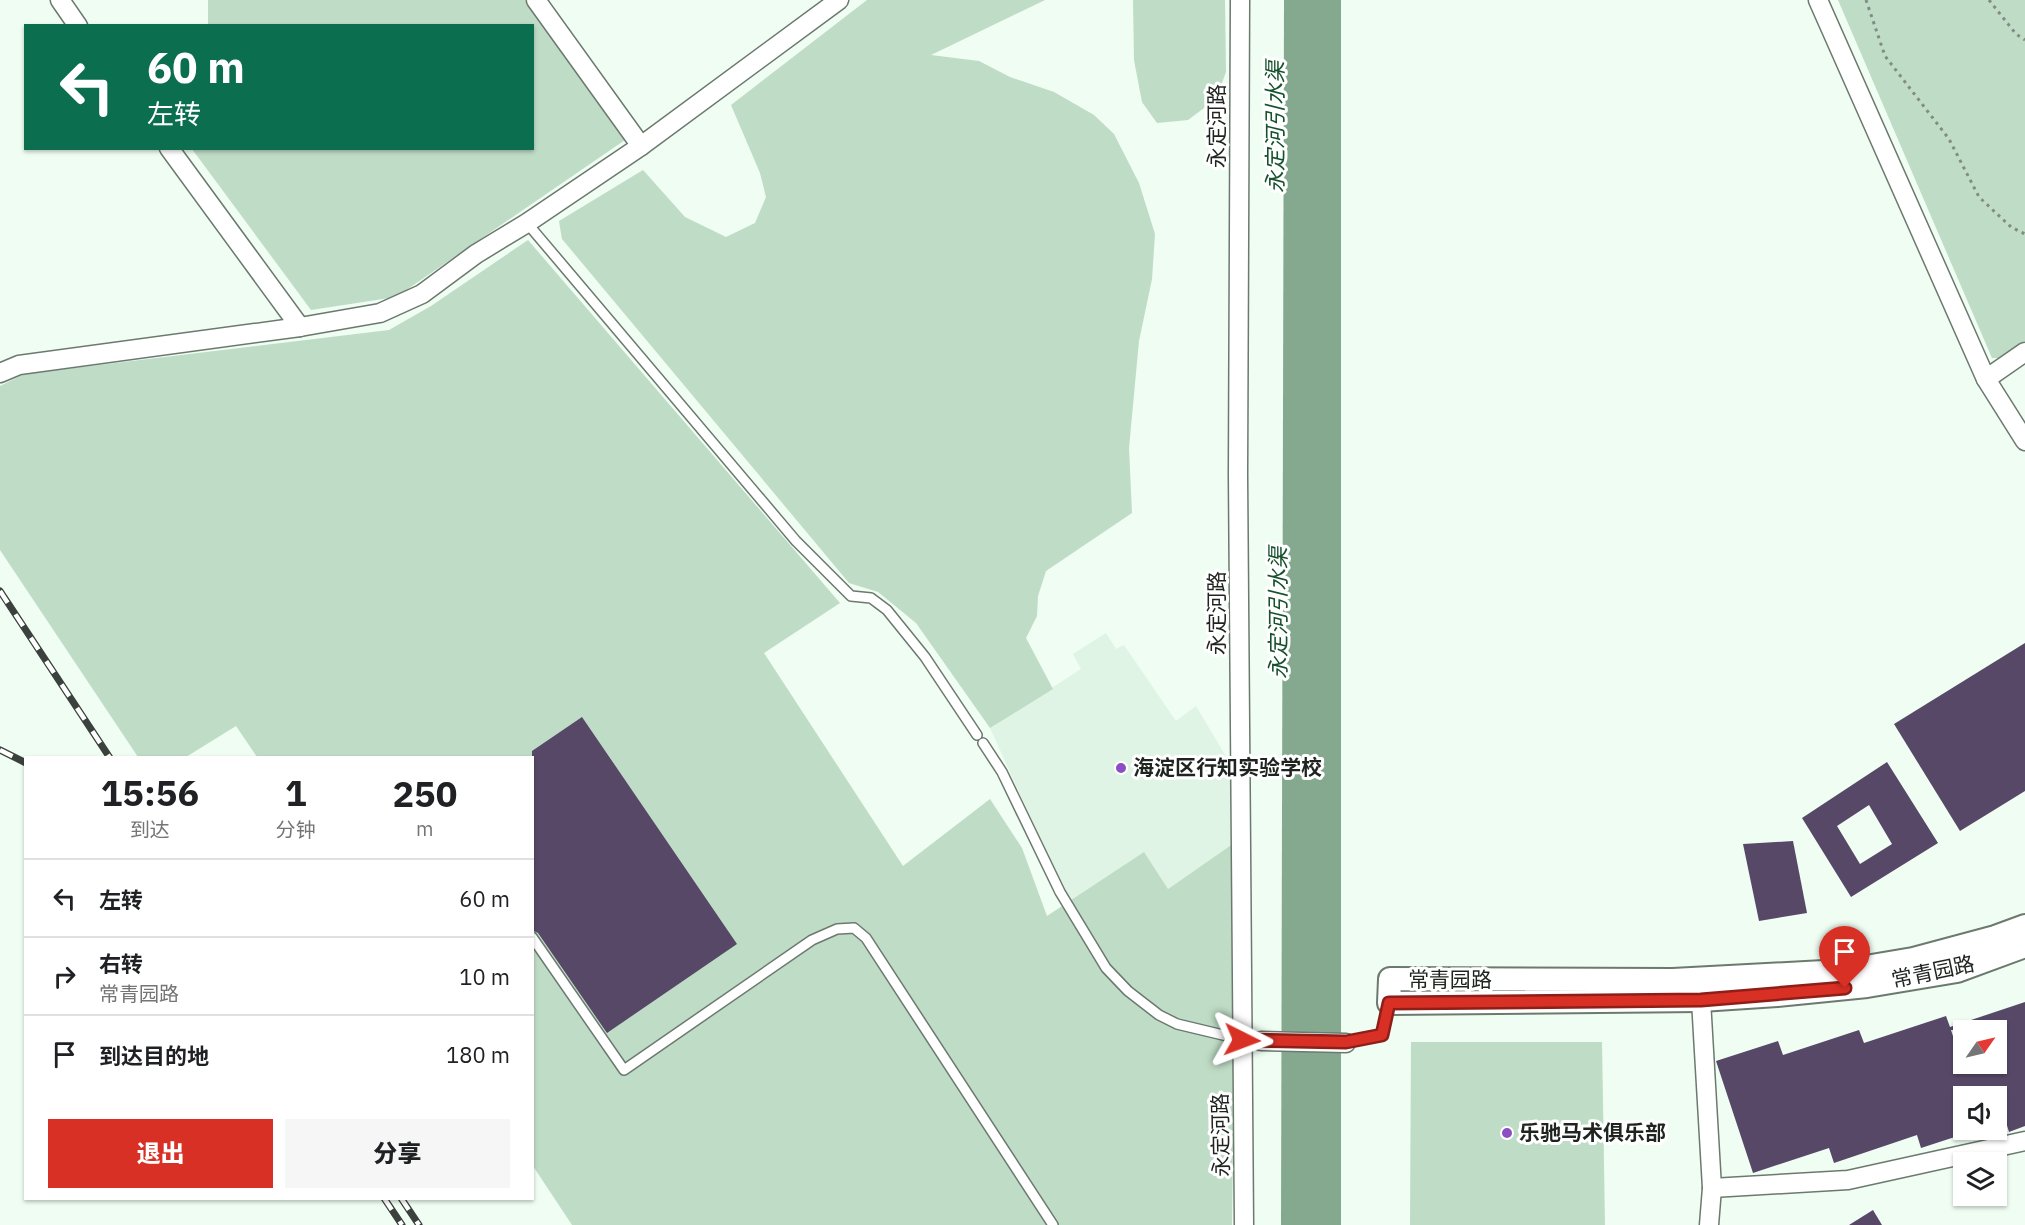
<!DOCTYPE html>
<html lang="zh">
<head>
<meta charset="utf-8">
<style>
  :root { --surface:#fff; --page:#f6f6f6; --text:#202124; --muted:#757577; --line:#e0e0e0; --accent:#d93025 }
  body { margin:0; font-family:"IBM Plex Sans","Noto Sans SC",sans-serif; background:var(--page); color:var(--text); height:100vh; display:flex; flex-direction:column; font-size:22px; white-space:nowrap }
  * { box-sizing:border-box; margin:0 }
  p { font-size:20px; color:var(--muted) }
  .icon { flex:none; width:33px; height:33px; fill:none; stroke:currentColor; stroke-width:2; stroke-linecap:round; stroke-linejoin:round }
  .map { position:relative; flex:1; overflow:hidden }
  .drawer { position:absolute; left:24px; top:756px; width:510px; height:444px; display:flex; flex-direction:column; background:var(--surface); border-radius:0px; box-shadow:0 2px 4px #0004 }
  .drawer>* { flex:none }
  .banner { position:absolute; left:24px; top:24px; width:510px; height:126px; border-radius:0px; box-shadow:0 2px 4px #0004; background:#0b6e4f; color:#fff; overflow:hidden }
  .needle { width:39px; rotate:56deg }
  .tools { position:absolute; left:1953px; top:1020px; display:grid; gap:12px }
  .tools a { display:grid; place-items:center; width:54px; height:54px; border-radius:0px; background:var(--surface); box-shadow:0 2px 4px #0004; font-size:30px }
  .pin { position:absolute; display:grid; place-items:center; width:51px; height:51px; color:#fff; margin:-62px -26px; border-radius:50% 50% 50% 0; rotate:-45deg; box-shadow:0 0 6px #0007 }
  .pin .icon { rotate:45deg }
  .me { position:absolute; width:66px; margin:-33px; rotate:93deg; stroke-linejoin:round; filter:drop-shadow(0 0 4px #0008) }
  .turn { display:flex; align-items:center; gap:21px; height:126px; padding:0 24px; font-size:27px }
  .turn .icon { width:78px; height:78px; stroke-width:2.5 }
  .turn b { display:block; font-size:42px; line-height:51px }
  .eta { display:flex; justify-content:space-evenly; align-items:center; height:102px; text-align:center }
  .eta b { font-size:36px; font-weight:800; line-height:42px }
  .button { display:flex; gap:12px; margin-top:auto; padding:12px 24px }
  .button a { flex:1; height:69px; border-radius:0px; background:var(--accent); color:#fff; font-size:24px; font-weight:800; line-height:69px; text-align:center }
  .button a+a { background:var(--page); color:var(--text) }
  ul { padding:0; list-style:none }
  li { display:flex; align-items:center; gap:18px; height:78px; padding:0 24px; border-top:2px solid var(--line) }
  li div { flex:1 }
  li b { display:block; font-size:22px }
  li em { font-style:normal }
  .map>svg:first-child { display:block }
  .built { fill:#dff4e4 }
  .green { fill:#bfdcc6 }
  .water { fill:#85a98e }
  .building { fill:#574868; fill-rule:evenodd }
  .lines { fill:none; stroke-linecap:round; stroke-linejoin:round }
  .service-casing { stroke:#6c796f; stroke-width:12 }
  .minor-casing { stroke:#6c796f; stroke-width:21 }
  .tertiary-casing { stroke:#6c796f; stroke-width:26 }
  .path { stroke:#828c84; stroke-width:3; stroke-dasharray:3 4.5; stroke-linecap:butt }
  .service { stroke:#fff; stroke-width:9 }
  .minor { stroke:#fff; stroke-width:18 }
  .tertiary { stroke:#fff; stroke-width:22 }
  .rail-casing { stroke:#3b413c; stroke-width:7 }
  .rail { stroke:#fff; stroke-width:4.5; stroke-dasharray:14; stroke-linecap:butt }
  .route-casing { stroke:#8d1f18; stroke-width:15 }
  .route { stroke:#d93025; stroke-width:10 }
  .poi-dot { fill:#8c4ec3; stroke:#fff; stroke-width:2 }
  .labels { text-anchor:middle; stroke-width:6; stroke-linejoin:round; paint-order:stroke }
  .street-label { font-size:21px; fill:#1f2420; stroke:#fff }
  .poi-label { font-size:21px; font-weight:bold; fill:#1f2420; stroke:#fff; text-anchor:start }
  .water-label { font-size:22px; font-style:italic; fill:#16512d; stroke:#fff }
</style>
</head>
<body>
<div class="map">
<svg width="2025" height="1225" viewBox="0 0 2025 1225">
  <rect width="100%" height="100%" fill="#effdf2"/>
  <path class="built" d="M 1106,633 L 1116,649 L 1124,645 L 1176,721 L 1196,706 L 1237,775 L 1237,841 L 1168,889 L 1144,853 L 1069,903 L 990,728 L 1081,669 L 1073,654 Z"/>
  <g class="green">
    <path d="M 208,0 L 525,0 L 625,140 L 396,297 L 311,310 L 192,149 L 532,148 L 532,26 L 208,25 Z"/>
    <path d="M 867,0 L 1045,0 L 931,55 L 979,61 L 1010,77 L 1054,92 L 1094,115 L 1114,134 L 1139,183 L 1155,234 L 1152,279 L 1139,341 L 1129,448 L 1132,513 L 1046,571 L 1038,596 L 1037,616 L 1026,638 L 1053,689 L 990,728 L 916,623 L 878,592 L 849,583 L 562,239 L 559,221 L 643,170 L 685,217 L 726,237 L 755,223 L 766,197 L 760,173 L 731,105 Z"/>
    <path d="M 1133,0 L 1225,0 L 1226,72 L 1216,99 L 1188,120 L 1157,123 L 1142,102 L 1134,60 Z"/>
    <path d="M 1838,0 L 2025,0 L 2025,341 L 2001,358 L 1992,358 Z"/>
    <path d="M 528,240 L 840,603 L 764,653 L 903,866 L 990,799 L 1022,848 L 1047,916 L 1144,852 L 1168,889 L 1237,841 L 1232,1225 L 572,1225 L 533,1166 L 532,758 L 257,757 L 236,726 L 186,757 L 138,757 L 0,550 L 0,386 L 24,374 L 389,330 L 431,306 Z"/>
    <path d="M 1411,1042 L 1602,1042 L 1605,1225 L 1410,1225 Z"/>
  </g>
  <path class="water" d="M 1284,0 L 1341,0 L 1341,1225 L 1281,1225 Z"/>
  <g class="building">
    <path d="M 2025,643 L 2025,791 L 1960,831 L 1894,724 Z"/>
    <path d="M 582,717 L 737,944 L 607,1033 L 538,933 L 532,930 L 532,751 Z"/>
    <path d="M 1887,762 L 1938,843 L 1851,897 L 1802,818 ZM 1869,805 L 1892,844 L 1860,864 L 1837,826 Z"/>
    <path d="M 1793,841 L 1807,913 L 1759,921 L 1743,844 Z"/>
    <path d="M 2025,1002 L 2025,1126 L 2009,1132 L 1998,1096 L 1964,1096 L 1964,1134 L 1921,1148 L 1917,1135 L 1834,1163 L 1829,1148 L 1753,1173 L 1716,1061 L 1778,1041 L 1783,1055 L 1859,1030 L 1864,1043 L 1946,1016 L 1950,1027 ZM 1951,1030 L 1996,1030 L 1996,1064 L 1962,1064 Z"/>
    <path d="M 1873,1210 L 1882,1225 L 1849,1225 Z"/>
  </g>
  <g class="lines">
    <g class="service-casing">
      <g id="service">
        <path d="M 527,223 L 796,541 L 851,596 L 871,598 L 887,610 L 925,657 L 977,735"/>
        <path d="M 983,743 L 1002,772 L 1060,892 L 1106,968 L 1128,991 L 1159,1015 L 1177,1024 L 1244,1040"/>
        <path d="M 532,937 L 624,1070 L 812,940 L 837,929 L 854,928 L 866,938 L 1053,1225"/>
        <path d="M 1346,1043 L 1382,1035 L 1389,1003"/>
      </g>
    </g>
    <g class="minor-casing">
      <g id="minor">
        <path d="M 60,0 L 78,26"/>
        <path d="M 536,0 L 641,146"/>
        <path d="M 1240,0 L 1238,475 L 1244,1225"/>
        <path d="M 1818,0 L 1986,379 L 2025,441"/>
        <path d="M 169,148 L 300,327"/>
        <path d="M 0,373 L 19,365 L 300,327 L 380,313 L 422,294 L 476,254 L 527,223 L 641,146 L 839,0"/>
        <path d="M 1986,379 L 2025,352"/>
        <path d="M 1701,1000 L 1712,1188 L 1709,1225"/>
        <path d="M 1261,1041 L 1346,1043"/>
        <path d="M 1712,1188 L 1848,1180 L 2025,1141"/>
      </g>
    </g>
    <g class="tertiary-casing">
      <path id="tertiary" d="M 2025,926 L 1995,937 L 1913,959 L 1842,971 L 1673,980 L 1390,979 L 1389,1003 L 1701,1000 L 1777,995 L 1867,986 L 1957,971 L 2025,946"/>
    </g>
    <g class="path">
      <path d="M 1866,0 L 1885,56 L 1949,139 L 1979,197 L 2011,227 L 2025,234"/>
      <path d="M 1989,0 L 2016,34 L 2025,40"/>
    </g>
    <use href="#service" class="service"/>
    <use href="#minor" class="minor"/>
    <use href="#tertiary" class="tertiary"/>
    <g class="rail-casing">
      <g id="rail">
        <path d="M 0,591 L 110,758"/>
        <path d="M 0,750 L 26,763"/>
        <path d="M 384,1198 L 402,1225"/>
        <path d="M 401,1198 L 419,1225"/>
      </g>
    </g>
    <use href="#rail" class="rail"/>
  </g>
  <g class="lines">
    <g class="route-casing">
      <path id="route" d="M 1242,1040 L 1346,1042 L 1382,1035 L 1389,1003 L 1701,1000 L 1845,988"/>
    </g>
    <use href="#route" class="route"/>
  </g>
  <g class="poi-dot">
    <circle cx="1121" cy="768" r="6"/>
    <circle cx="1507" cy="1133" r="6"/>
  </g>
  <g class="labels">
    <g class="street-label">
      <text transform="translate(1217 126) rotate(-90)" y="7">永定河路</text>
      <text transform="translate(1217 613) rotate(-90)" y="7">永定河路</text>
      <text transform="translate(1933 972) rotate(-12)" y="7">常青园路</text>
      <text x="1450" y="987">常青园路</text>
      <text transform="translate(1221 1135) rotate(-91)" y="7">永定河路</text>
    </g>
    <g class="poi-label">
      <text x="1133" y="775">海淀区行知实验学校</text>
      <text x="1519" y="1140">乐驰马术俱乐部</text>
    </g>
    <g class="water-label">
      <text transform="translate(1275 127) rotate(-90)" y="8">永定河引水渠</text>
      <text transform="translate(1278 613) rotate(-90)" y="8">永定河引水渠</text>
    </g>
  </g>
</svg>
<div class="tools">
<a><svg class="needle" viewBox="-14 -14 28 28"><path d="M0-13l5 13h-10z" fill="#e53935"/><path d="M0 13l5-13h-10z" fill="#757577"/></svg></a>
<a><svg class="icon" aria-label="sound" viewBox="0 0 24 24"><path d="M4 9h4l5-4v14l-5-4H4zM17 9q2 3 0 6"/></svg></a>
<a><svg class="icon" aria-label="layers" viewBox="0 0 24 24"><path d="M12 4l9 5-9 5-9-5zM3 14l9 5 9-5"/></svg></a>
</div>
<div class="pin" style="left:1845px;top:988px;background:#d93025"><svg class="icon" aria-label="arrive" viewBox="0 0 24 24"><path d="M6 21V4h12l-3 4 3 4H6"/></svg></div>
<svg class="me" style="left:1242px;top:1040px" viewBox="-20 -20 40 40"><path d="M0-17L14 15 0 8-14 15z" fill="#d93025" stroke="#fff" stroke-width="4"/></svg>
<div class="banner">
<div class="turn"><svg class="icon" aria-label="left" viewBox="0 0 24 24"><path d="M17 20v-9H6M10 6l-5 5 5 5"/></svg><div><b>60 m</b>左转</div></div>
</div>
<section class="drawer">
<div class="eta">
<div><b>15:56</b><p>到达</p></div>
<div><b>1</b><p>分钟</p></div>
<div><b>250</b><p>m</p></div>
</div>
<ul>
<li><svg class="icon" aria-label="left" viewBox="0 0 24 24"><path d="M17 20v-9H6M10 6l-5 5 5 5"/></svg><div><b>左转</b></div><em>60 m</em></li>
<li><svg class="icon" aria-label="right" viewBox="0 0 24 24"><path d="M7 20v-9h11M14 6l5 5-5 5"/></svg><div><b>右转</b><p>常青园路</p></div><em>10 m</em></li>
<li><svg class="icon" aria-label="arrive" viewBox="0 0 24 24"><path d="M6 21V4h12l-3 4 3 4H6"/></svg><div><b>到达目的地</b></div><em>180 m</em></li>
</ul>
<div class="button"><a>退出</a><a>分享</a></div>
</section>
</div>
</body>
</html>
